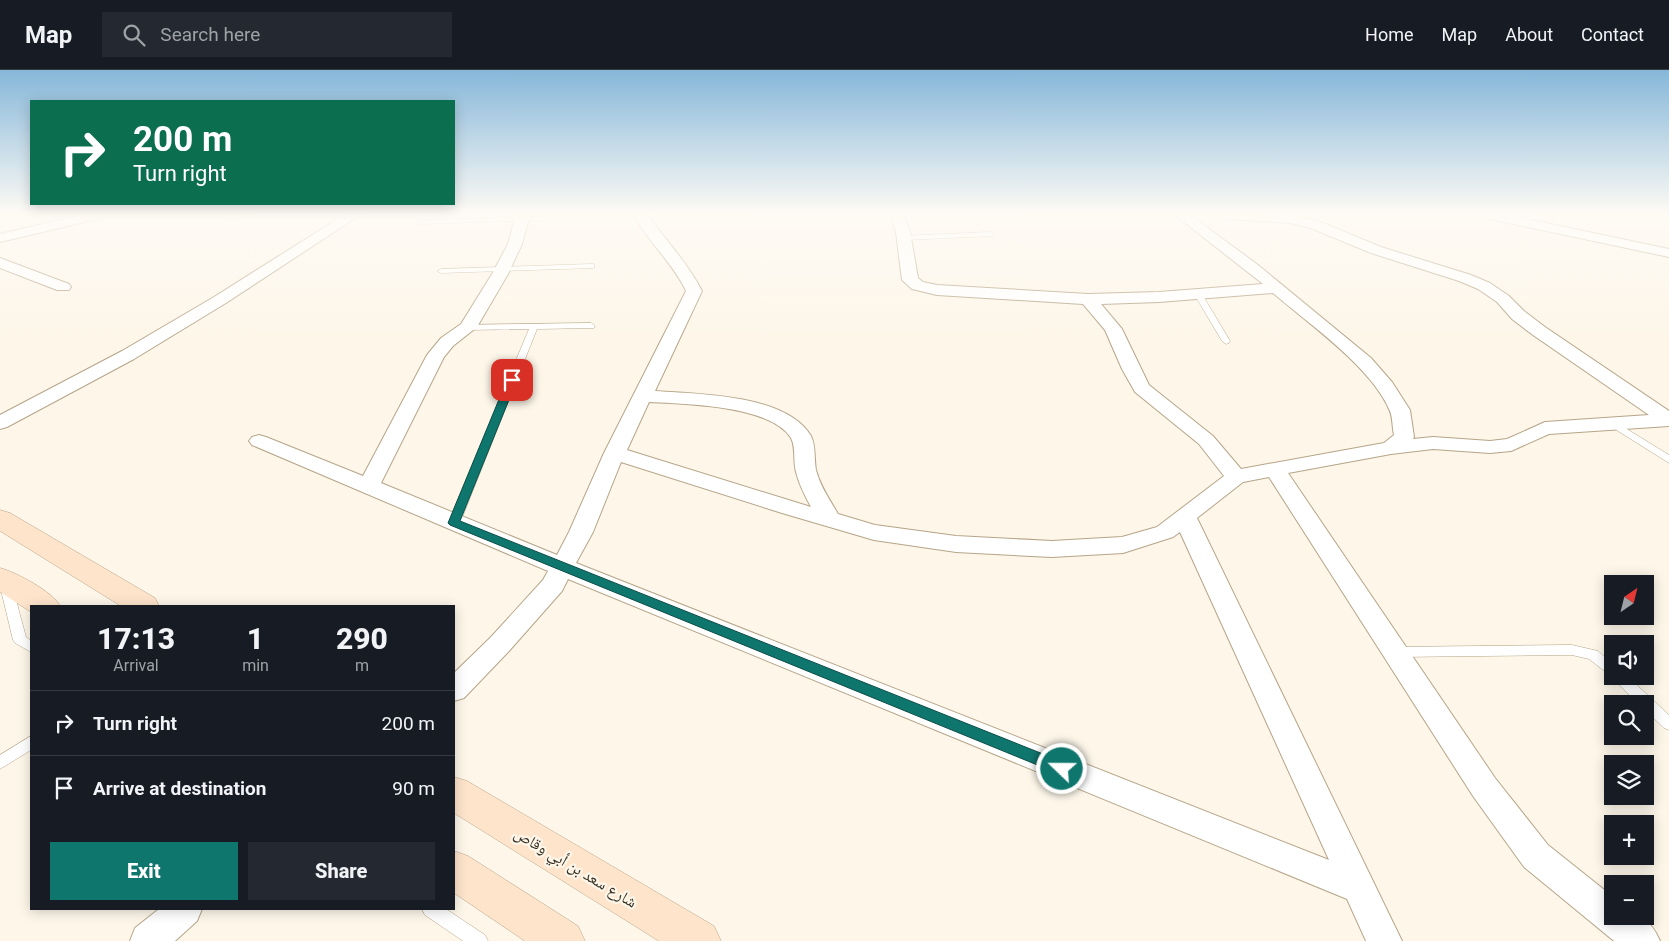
<!DOCTYPE html>
<html lang="en">
<head>
<meta charset="utf-8">
<style>
  :root { --surface:#171b24; --page:#242831; --text:#f1f3f6; --muted:#9ea1a6; --line:#363941; --accent:#0f766e }
  body { margin:0; font-family:Roboto,"Noto Naskh Arabic",sans-serif; background:var(--page); color:var(--text); height:100vh; display:flex; flex-direction:column; font-size:19px; white-space:nowrap }
  * { box-sizing:border-box; margin:0 }
  p { font-size:16px; color:var(--muted) }
  .icon { flex:none; width:28px; height:28px; fill:none; stroke:currentColor; stroke-width:2; stroke-linecap:round; stroke-linejoin:round }
  .map { position:relative; flex:1; overflow:hidden }
  .panel { position:absolute; left:30px; top:535px; width:425px; height:305px; display:flex; flex-direction:column; background:var(--surface); border-radius:0px; box-shadow:0 2px 12px #0003 }
  .panel>* { flex:none }
  .guide { position:absolute; left:30px; top:30px; width:425px; height:105px; border-radius:0px; box-shadow:0 2px 12px #0003; background:#0b6e4f; color:#fff; overflow:hidden }
  .needle { width:32px; rotate:35deg }
  .controls { position:absolute; left:1604px; top:505px; display:grid; gap:10px }
  .controls a { display:grid; place-items:center; width:50px; height:50px; border-radius:0px; background:var(--surface); box-shadow:0 2px 12px #0003; font-size:25px }
  .pin { position:absolute; display:grid; place-items:center; width:42px; height:42px; color:#fff; margin:-21px; border-radius:10px; box-shadow:0 2px 8px #0006 }
  .me { position:absolute; width:55px; margin:-28px; rotate:292deg; stroke-linejoin:round; filter:drop-shadow(0 0 4px #0008) }
  .turn { display:flex; align-items:center; gap:18px; height:105px; padding:0 20px; font-size:22px }
  .turn .icon { width:65px; height:65px; stroke-width:2.5 }
  .turn b { display:block; font-size:35px; line-height:42px }
  .eta { display:flex; justify-content:space-evenly; align-items:center; height:85px; text-align:center }
  .eta b { font-size:30px; font-weight:800; line-height:35px }
  .primary-button { display:flex; gap:10px; margin-top:auto; padding:10px 20px }
  .primary-button a { flex:1; height:58px; border-radius:0px; background:var(--accent); color:#fff; font-size:20px; font-weight:800; line-height:58px; text-align:center }
  .primary-button a+a { background:var(--page); color:var(--text) }
  ul { padding:0; list-style:none }
  li { display:flex; align-items:center; gap:15px; height:65px; padding:0 20px; border-top:1px solid var(--line) }
  li div { flex:1 }
  li b { display:block; font-size:19px }
  li em { font-style:normal }
  header { display:flex; align-items:center; gap:30px; box-sizing:border-box; height:70px; padding:0 25px; background:var(--surface); border-bottom:1px solid var(--line) }
  header strong { font-size:24px }
  nav { display:flex; gap:28px; margin-inline-start:auto; font-size:18px }
  .search { width:350px; height:45px; background:var(--page); display:flex; align-items:center; gap:12px; box-sizing:border-box; padding:0 18px; border-radius:0px; color:var(--muted); font-size:19px }
  .map>svg:first-child { display:block }
  .lines { fill:none; stroke-linecap:round; stroke-linejoin:round }
  .lane-casing { stroke:#b6a588; stroke-width:1 }
  .street-casing { stroke:#b6a588; stroke-width:2 }
  .secondary-casing { stroke:#b6a588; stroke-width:1 }
  .lane { fill:#fff; fill-rule:evenodd }
  .street { fill:#fff; fill-rule:evenodd }
  .secondary { fill:#fee4cb; fill-rule:evenodd }
  .route { fill:#0f766e; stroke:#0a4d48 }
  .labels { text-anchor:middle; stroke-width:4.5; stroke-linejoin:round; paint-order:stroke }
  .near-street-label { font-size:16px; fill:#363024; stroke:#fdf6e9 }
</style>
</head>
<body>
<header>
<strong>Map</strong>
<div class="search"><svg class="icon" aria-label="search" viewBox="0 0 24 24"><circle cx="10" cy="10" r="6"/><path d="M15 15l6 6"/></svg>Search here</div>
<nav><a>Home</a><a>Map</a><a>About</a><a>Contact</a></nav>
</header>
<div class="map">
<svg width="1669" height="871" viewBox="0 0 1669 871">
  <rect width="100%" height="100%" fill="#fdf6e9"/>
  <g class="lines">
    <g class="lane-casing">
      <g id="lane">
        <path d="M 225,145 L 234,145 L 240,148 L 237,150 L 226,146 Z"/>
        <path d="M 596,145 L 599,147 L 598,148 L 420,154 L 417,152 L 420,150 Z"/>
        <path d="M 990,162 L 994,164 L 993,166 L 904,170 L 900,168 L 904,166 Z"/>
        <path d="M 591,194 L 594,194 L 594,198 L 441,203 L 437,201 L 441,199 Z"/>
        <path d="M 1195,222 L 1202,224 L 1230,271 L 1229,273 L 1226,274 L 1222,271 L 1194,224 Z"/>
        <path d="M 591,253 L 595,256 L 594,258 L 537,259 L 460,453 L 458,456 L 450,456 L 448,453 L 529,259 L 468,260 L 465,259 L 465,255 Z"/>
        <path d="M 1614,351 L 1669,385 L 1669,393 L 1610,356 L 1609,354 L 1610,352 Z"/>
        <path d="M 6,511 L 10,512 L 12,515 L 26,567 L 31,571 L 31,582 L 15,573 L 13,570 L 0,516 L 2,512 Z"/>
        <path d="M 1572,575 L 1598,581 L 1612,594 L 1612,606 L 1627,606 L 1669,645 L 1669,660 L 1664,658 L 1645,640 L 1645,634 L 1638,634 L 1611,606 L 1589,589 L 1572,585 L 1395,587 L 1390,586 L 1388,582 L 1390,578 L 1395,577 Z"/>
        <path d="M 31,666 L 31,680 L 0,699 L 0,685 Z"/>
        <path d="M 422,839 L 446,839 L 485,865 L 488,871 L 463,871 L 425,845 Z"/>
      </g>
    </g>
    <g class="street-casing">
      <g id="street">
        <path d="M 81,145 L 104,145 L 102,148 L 0,172 L 0,164 Z"/>
        <path d="M 344,145 L 360,145 L 226,233 L 134,289 L 7,357 L 0,359 L 0,345 L 122,281 L 214,227 Z"/>
        <path d="M 516,145 L 530,145 L 522,174 L 508,204 L 477,257 L 453,276 L 444,287 L 381,413 L 557,485 L 569,462 L 604,383 L 686,221 C 673,193 648,172 634,145 L 648,145 C 665,170 688,193 702,221 L 655,321 C 698,324 786,324 811,366 C 816,376 814,389 816,400 C 820,416 830,430 838,444 L 875,455 L 956,466 L 1052,471 L 1122,467 L 1157,457 L 1224,406 L 1199,374 L 1135,322 L 1122,299 L 1105,260 L 1083,234 L 937,225 L 912,219 L 902,210 L 896,162 L 890,145 L 904,145 L 910,162 L 918,208 L 923,212 L 937,215 L 1088,224 L 1159,222 L 1263,214 L 1175,145 L 1190,145 L 1258,195 L 1371,288 L 1392,312 L 1410,340 L 1414,367 L 1413,369 L 1433,367 L 1490,371 L 1507,369 L 1545,352 L 1649,345 L 1533,265 L 1512,249 L 1497,232 L 1478,219 L 1459,211 L 1371,183 L 1313,159 L 1291,153 L 1227,149 L 1220,145 L 1297,146 L 1323,153 L 1381,177 L 1471,205 L 1490,213 L 1509,226 L 1524,241 L 1545,257 L 1669,341 L 1669,356 L 1549,364 L 1511,381 L 1490,383 L 1433,379 L 1391,384 L 1288,403 L 1495,708 L 1548,775 L 1612,826 L 1612,846 C 1638,846 1649,845 1660,871 L 1614,871 L 1524,797 L 1473,726 L 1269,407 L 1243,412 L 1197,448 L 1402,871 L 1366,871 L 1347,829 L 568,509 L 562,521 L 509,581 L 464,628 L 454,631 L 454,603 L 491,567 L 543,510 L 548,501 L 252,375 L 249,371 L 252,367 L 259,365 L 266,367 L 363,406 L 427,285 L 441,268 L 461,254 L 492,204 L 508,174 ZM 1273,223 C 1308,253 1371,297 1389,339 C 1393,346 1392,357 1394,365 L 1384,373 L 1241,399 L 1213,366 L 1149,315 L 1122,259 L 1101,234 L 1159,232 ZM 649,332 C 685,334 770,335 791,368 C 796,377 793,392 796,402 C 799,414 805,426 811,437 L 627,380 ZM 621,392 L 782,443 L 874,470 L 956,482 L 1052,487 L 1123,483 L 1173,467 L 1180,462 L 1329,790 L 576,493 L 593,462 Z"/>
        <path d="M 1483,145 L 1508,145 L 1669,179 L 1669,187 L 1490,149 Z"/>
        <path d="M 0,188 L 69,214 L 71,217 L 69,220 L 57,220 L 0,198 Z"/>
        <path d="M 159,839 L 202,839 L 197,851 L 175,871 L 130,871 L 135,858 Z"/>
      </g>
    </g>
    <g class="secondary-casing">
      <g id="secondary">
        <path d="M 0,440 L 10,443 L 155,528 L 159,536 L 121,536 L 0,461 Z"/>
        <path d="M 0,498 C 16,502 53,522 60,536 L 31,536 L 31,542 L 0,522 Z"/>
        <path d="M 454,707 L 467,711 L 714,856 L 721,871 L 659,871 L 454,743 Z"/>
        <path d="M 454,781 L 468,786 L 578,856 L 585,871 L 525,871 L 454,823 Z"/>
      </g>
    </g>
    <use href="#lane" class="lane"/>
    <use href="#street" class="street"/>
    <use href="#secondary" class="secondary"/>
  </g>
  <linearGradient id="sky" x2="0" y2="1"><stop stop-color="#86b7d9"/><stop offset="0.54" stop-color="#fefbf5"/><stop offset="1" stop-color="#fefbf5" stop-opacity="0"/></linearGradient>
  <rect width="1669" height="267" fill="url(#sky)"/>
  <path class="route" d="M 512,307 L 517,310 L 460,451 L 1068,694 L 1070,699 L 1068,703 L 1062,705 L 1057,703 L 450,455 L 448,453 L 507,310 Z"/>
  <g class="labels">
    <g class="near-street-label">
      <text transform="translate(576 797) rotate(31)" y="6">شارع سعد بن أبي وقاص</text>
    </g>
  </g>
</svg>
<div class="controls">
<a><svg class="needle" viewBox="-14 -14 28 28"><path d="M0-13l5 13h-10z" fill="#e53935"/><path d="M0 13l5-13h-10z" fill="#9ea1a6"/></svg></a>
<a><svg class="icon" aria-label="sound" viewBox="0 0 24 24"><path d="M4 9h4l5-4v14l-5-4H4zM17 9q2 3 0 6"/></svg></a>
<a><svg class="icon" aria-label="search" viewBox="0 0 24 24"><circle cx="10" cy="10" r="6"/><path d="M15 15l6 6"/></svg></a>
<a><svg class="icon" aria-label="layers" viewBox="0 0 24 24"><path d="M12 4l9 5-9 5-9-5zM3 14l9 5 9-5"/></svg></a>
<a>+</a>
<a>−</a>
</div>
<div class="pin" style="left:512px;top:310px;background:#d93025"><svg class="icon" aria-label="arrive" viewBox="0 0 24 24"><path d="M6 21V4h12l-3 4 3 4H6"/></svg></div>
<svg class="me" style="left:1062px;top:699px" viewBox="-20 -20 40 40"><circle r="17" fill="#0f766e" stroke="#fff" stroke-width="3"/><path d="M0-11L8 9 0 5-8 9z" fill="#fff"/></svg>
<div class="guide">
<div class="turn"><svg class="icon" aria-label="right" viewBox="0 0 24 24"><path d="M7 20v-9h11M14 6l5 5-5 5"/></svg><div><b>200 m</b>Turn right</div></div>
</div>
<section class="panel">
<div class="eta">
<div><b>17:13</b><p>Arrival</p></div>
<div><b>1</b><p>min</p></div>
<div><b>290</b><p>m</p></div>
</div>
<ul>
<li><svg class="icon" aria-label="right" viewBox="0 0 24 24"><path d="M7 20v-9h11M14 6l5 5-5 5"/></svg><div><b>Turn right</b></div><em>200 m</em></li>
<li><svg class="icon" aria-label="arrive" viewBox="0 0 24 24"><path d="M6 21V4h12l-3 4 3 4H6"/></svg><div><b>Arrive at destination</b></div><em>90 m</em></li>
</ul>
<div class="primary-button"><a>Exit</a><a>Share</a></div>
</section>
</div>
</body>
</html>
